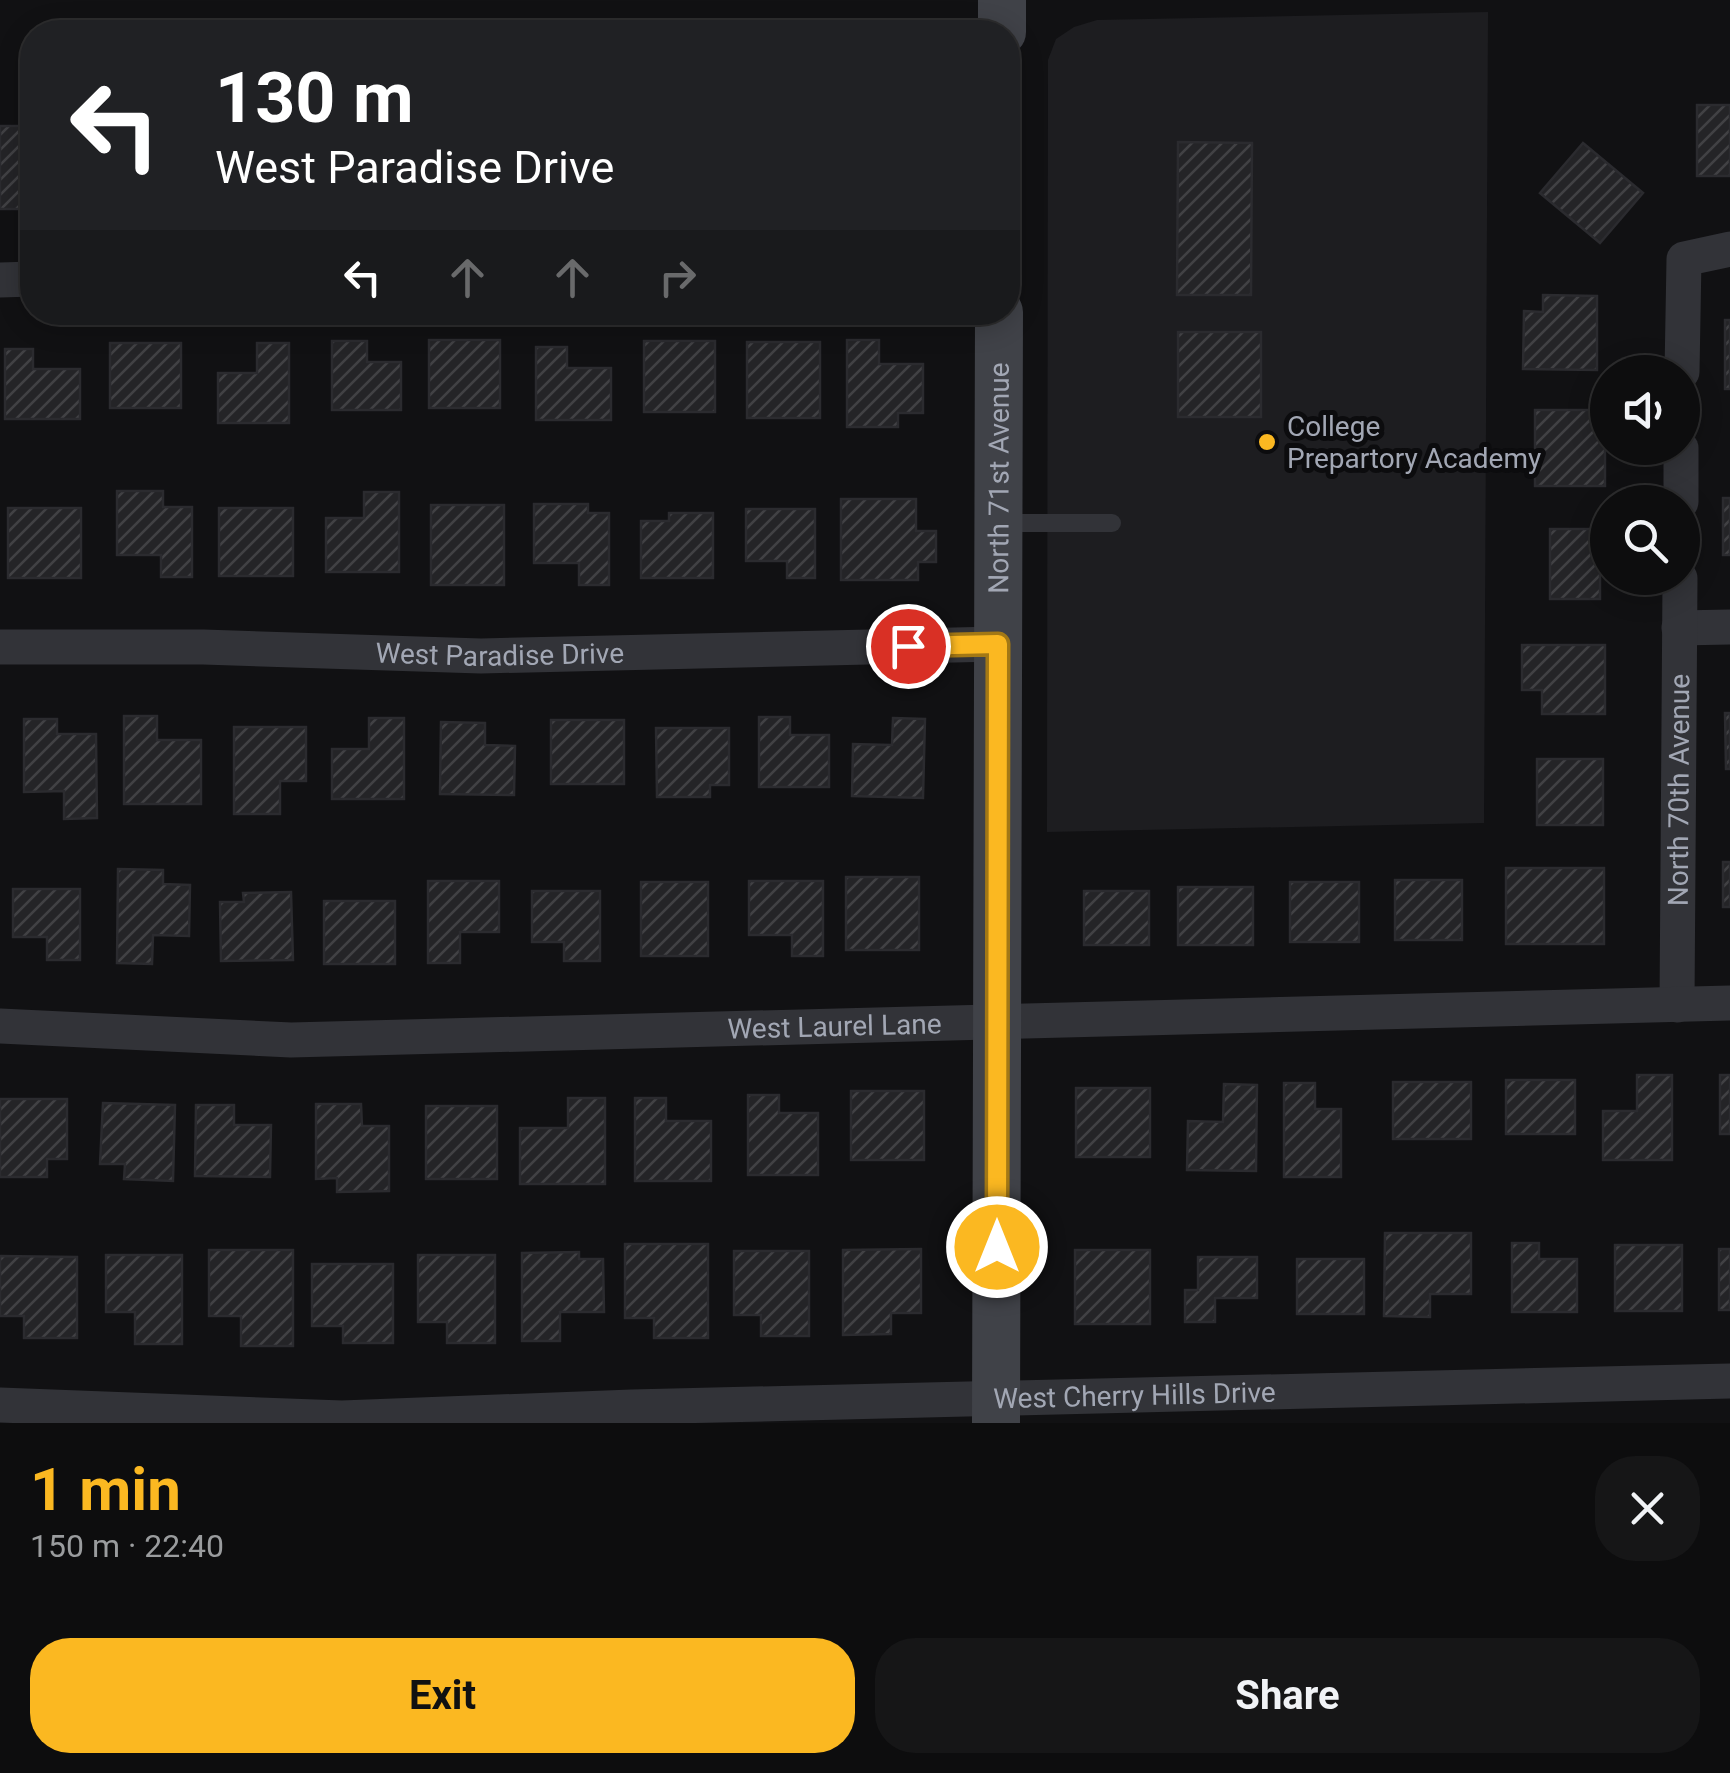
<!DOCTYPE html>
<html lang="en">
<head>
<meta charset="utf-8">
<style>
  :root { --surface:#0d0d0e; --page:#161617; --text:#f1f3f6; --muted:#9a9c9e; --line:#2d2d2e; --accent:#fbb821 }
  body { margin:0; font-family:Roboto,sans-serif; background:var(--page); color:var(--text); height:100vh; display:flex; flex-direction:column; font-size:38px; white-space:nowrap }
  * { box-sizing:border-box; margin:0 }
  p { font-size:32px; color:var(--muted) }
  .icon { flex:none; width:55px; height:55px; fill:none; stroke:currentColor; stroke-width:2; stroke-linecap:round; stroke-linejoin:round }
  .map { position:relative; height:1423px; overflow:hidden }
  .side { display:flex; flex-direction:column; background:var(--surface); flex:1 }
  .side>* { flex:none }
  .banner { position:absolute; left:20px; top:20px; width:1000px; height:305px; border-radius:40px; box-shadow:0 5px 25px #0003,0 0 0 2px var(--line); background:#202124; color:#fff; overflow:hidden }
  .tools { position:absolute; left:1590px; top:355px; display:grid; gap:20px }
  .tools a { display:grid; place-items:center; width:110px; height:110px; border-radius:50%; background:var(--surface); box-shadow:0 5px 25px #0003,0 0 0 2px var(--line); font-size:50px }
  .pin { position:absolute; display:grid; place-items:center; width:85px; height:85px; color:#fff; margin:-42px; border:5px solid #fff; border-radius:50%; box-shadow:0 2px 10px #0007 }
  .me { position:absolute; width:110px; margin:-55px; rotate:0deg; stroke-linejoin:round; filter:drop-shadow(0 0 8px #0008) }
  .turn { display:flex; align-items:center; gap:35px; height:210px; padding:0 30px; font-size:45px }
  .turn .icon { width:130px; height:130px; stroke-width:2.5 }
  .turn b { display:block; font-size:70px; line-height:85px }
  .lanes { display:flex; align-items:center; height:95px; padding:0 30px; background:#0003; justify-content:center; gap:50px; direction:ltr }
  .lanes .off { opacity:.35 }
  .round { display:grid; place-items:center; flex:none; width:105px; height:105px; border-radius:40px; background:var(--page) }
  .summary { display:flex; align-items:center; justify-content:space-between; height:170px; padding:0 30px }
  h1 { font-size:60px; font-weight:700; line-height:75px; color:var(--accent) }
  .button { display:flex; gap:20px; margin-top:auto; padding:20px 30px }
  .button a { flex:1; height:115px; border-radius:40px; background:var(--accent); color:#111; font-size:40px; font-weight:700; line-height:115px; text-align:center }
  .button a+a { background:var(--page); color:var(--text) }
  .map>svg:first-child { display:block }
  .built { fill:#1d1d20 }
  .building { fill:url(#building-hatch); stroke:#2b2b2f; stroke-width:2.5 }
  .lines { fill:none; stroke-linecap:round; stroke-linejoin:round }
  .lane { stroke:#323338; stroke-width:18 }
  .street { stroke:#323338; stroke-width:35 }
  .secondary { stroke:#404248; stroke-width:48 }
  .route-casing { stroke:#a37815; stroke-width:25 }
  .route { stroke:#fbb821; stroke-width:18 }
  .poi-dot { fill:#fbb821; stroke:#0c0c0e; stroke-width:4 }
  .labels { text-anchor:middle; stroke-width:10; stroke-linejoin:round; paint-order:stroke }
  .poi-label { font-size:28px; fill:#a2a7b4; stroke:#0c0c0e; text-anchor:start }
  .street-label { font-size:28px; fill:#a2a7b4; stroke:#0c0c0e }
</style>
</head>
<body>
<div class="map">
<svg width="1730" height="1423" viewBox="0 0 1730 1423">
  <defs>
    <pattern id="building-hatch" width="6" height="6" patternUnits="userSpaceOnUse" patternTransform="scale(2.5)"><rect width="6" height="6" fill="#242427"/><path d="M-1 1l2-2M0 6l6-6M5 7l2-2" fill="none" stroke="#414144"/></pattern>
  </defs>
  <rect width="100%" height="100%" fill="#111113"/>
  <path class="built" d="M 1488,12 L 1484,823 L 1047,832 L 1048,60 L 1056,39 L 1074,27 L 1097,20 Z"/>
  <g class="building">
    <rect x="1697" y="105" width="33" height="71"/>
    <rect x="0" y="126" width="32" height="83"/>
    <path d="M 1178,142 L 1252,143 L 1251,295 L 1177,295 Z"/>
    <path d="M 1583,143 L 1643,193 L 1600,243 L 1540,193 Z"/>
    <path d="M 1543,295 L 1597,296 L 1597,370 L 1523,369 L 1524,311 L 1543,312 Z"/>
    <rect x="1725" y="320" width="5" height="69"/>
    <rect x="1178" y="332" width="83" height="85"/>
    <rect x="429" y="340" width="71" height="68"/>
    <path d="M 847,340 L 879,340 L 879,364 L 923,364 L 923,413 L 898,413 L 898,427 L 847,427 Z"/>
    <path d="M 332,341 L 367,341 L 367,362 L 401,362 L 401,410 L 332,410 Z"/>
    <rect x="644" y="341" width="71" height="71"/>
    <rect x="747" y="342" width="73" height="76"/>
    <rect x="110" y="343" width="71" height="65"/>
    <path d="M 257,343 L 289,343 L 289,423 L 218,423 L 218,373 L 257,373 Z"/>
    <path d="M 536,347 L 567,347 L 567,368 L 611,368 L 611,420 L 536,420 Z"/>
    <path d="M 5,349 L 33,349 L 33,369 L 80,369 L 80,419 L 5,419 Z"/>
    <rect x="1535" y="410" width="70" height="76"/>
    <path d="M 117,491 L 163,491 L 163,507 L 192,507 L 192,577 L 161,577 L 161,555 L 117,555 Z"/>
    <path d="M 364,492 L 399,492 L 399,572 L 326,572 L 326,518 L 364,518 Z"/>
    <rect x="1723" y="498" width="7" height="57"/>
    <path d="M 841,499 L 916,499 L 916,531 L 936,531 L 936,562 L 918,562 L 918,580 L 841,580 Z"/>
    <path d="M 534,504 L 588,504 L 588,513 L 609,513 L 609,585 L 579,585 L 579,563 L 534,563 Z"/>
    <rect x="431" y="505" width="73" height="80"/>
    <rect x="8" y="508" width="73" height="70"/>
    <rect x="219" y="508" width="74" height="68"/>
    <path d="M 746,509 L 815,509 L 815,578 L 787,578 L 787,561 L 746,561 Z"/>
    <path d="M 669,513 L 713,513 L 713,578 L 641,578 L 641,521 L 669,521 Z"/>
    <rect x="1550" y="529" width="50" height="70"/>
    <path d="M 1522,645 L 1605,645 L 1605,714 L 1542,714 L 1542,690 L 1522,690 Z"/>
    <path d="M 1725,713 L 1730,713 L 1730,769 L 1726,769 Z"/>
    <path d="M 124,716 L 157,716 L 157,740 L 201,740 L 201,804 L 124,804 Z"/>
    <path d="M 759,717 L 790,717 L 790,735 L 829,735 L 829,787 L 759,787 Z"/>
    <path d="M 369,718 L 404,718 L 404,799 L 332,799 L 332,749 L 369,749 Z"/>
    <path d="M 893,718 L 925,719 L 923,798 L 852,796 L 853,744 L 892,745 Z"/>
    <path d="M 24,719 L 57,719 L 57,734 L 96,734 L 97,818 L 64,819 L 64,791 L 24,792 Z"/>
    <rect x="551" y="720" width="73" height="64"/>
    <path d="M 441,722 L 485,723 L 485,745 L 515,746 L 514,795 L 440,794 Z"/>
    <path d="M 234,727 L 306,727 L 306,781 L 280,781 L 280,814 L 234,814 Z"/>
    <path d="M 656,728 L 729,728 L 729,785 L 710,785 L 710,797 L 657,797 Z"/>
    <rect x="1537" y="759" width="66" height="66"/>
    <rect x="1723" y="862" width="7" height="45"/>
    <rect x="1506" y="868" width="98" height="76"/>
    <path d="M 118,869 L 163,870 L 163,884 L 190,885 L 189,936 L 153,935 L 152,964 L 117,963 Z"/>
    <rect x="846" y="877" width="73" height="73"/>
    <rect x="1395" y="880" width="67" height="60"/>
    <path d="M 428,881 L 499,881 L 499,932 L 460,932 L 460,963 L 428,963 Z"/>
    <path d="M 749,881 L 823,881 L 823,956 L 792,956 L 792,935 L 749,935 Z"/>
    <rect x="641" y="882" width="67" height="74"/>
    <rect x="1290" y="882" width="69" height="60"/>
    <rect x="1178" y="887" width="75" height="58"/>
    <path d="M 13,889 L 80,889 L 80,960 L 47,960 L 47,937 L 13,937 Z"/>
    <path d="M 532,891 L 600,891 L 600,961 L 564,961 L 564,942 L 532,942 Z"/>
    <rect x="1084" y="891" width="65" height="54"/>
    <path d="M 291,892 L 293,960 L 221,961 L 220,902 L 244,902 L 243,893 Z"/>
    <rect x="324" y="901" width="71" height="63"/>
    <path d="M 1637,1075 L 1672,1075 L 1672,1160 L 1603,1160 L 1603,1111 L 1637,1111 Z"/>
    <rect x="1720" y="1075" width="10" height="59"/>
    <rect x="1506" y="1080" width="69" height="54"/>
    <rect x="1393" y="1082" width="78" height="57"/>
    <path d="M 1284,1083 L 1315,1083 L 1315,1109 L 1341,1109 L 1341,1177 L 1284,1177 Z"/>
    <path d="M 1224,1084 L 1257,1085 L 1256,1171 L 1187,1170 L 1188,1121 L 1223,1122 Z"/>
    <rect x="1076" y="1088" width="74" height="69"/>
    <rect x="851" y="1091" width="73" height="69"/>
    <path d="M 748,1095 L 779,1095 L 779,1113 L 818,1113 L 818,1175 L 748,1175 Z"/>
    <path d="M 568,1098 L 605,1098 L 605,1184 L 520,1184 L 520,1128 L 568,1128 Z"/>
    <path d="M 635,1098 L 666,1098 L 666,1121 L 711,1121 L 711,1181 L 635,1181 Z"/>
    <path d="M 0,1099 L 67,1099 L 67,1159 L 47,1159 L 47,1177 L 0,1177 Z"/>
    <path d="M 103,1103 L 175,1105 L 173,1181 L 124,1179 L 125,1164 L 100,1164 Z"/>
    <path d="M 316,1104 L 361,1104 L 362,1126 L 389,1126 L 389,1191 L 337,1192 L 337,1178 L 316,1179 Z"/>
    <path d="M 196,1105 L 234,1105 L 234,1125 L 271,1125 L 270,1177 L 195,1176 Z"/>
    <rect x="426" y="1106" width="71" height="73"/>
    <path d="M 1385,1233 L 1471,1233 L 1471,1294 L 1430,1294 L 1430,1317 L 1384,1316 Z"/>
    <path d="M 1512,1243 L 1539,1243 L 1539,1259 L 1577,1259 L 1577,1312 L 1512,1312 Z"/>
    <path d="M 625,1244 L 708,1244 L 708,1338 L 654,1338 L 654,1318 L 625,1318 Z"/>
    <rect x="1615" y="1245" width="67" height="66"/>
    <path d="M 921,1249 L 921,1313 L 891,1313 L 891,1334 L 843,1335 L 843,1250 Z"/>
    <rect x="1719" y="1249" width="11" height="61"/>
    <path d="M 209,1250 L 293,1250 L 293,1346 L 241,1346 L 241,1316 L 209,1316 Z"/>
    <rect x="1075" y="1250" width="75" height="74"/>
    <path d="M 734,1251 L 809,1251 L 809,1336 L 761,1336 L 761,1315 L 734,1315 Z"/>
    <path d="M 579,1252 L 579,1259 L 603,1259 L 604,1312 L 560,1312 L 560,1341 L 522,1341 L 522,1253 Z"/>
    <path d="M 106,1255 L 182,1255 L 182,1344 L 135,1344 L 135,1312 L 106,1312 Z"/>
    <path d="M 418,1255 L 495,1255 L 495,1343 L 447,1343 L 447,1322 L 418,1322 Z"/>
    <path d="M 0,1256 L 77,1257 L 77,1338 L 24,1338 L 24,1316 L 0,1316 Z"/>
    <path d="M 1198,1257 L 1257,1257 L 1257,1298 L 1215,1298 L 1215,1322 L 1185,1322 L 1185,1290 L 1198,1290 Z"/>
    <rect x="1297" y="1259" width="67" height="55"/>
    <path d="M 312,1264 L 393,1264 L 393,1343 L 343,1343 L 343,1326 L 312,1326 Z"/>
  </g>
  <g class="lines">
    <path class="lane" d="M 998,523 L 1112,523"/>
    <g class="street">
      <path d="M 0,280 L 32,279"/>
      <path d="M 1682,372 L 1684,259 L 1730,249"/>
      <path d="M 1681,502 L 1681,448"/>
      <path d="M 1679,628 L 1730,627"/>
      <path id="s1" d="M 0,647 L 203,647 L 481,656 L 997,644"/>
      <path id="s2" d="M 1677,1005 L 1680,578"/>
      <path id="s3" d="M 0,1026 L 291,1040 L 1730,1003"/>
      <path id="s4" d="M 0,1405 L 342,1418 L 632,1407 L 1730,1381"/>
    </g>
    <g class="secondary">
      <path d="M 1002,32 L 1002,0"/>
      <path id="s5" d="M 996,1423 L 999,312"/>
    </g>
  </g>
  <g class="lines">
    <g class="route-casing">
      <path id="route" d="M 908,646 L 998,644 L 997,1247"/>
    </g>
    <use href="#route" class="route"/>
  </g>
  <circle class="poi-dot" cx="1267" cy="442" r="10"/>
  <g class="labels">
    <g class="poi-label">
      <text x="1287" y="436">College<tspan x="1287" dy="32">Prepartory Academy</tspan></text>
    </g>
    <g class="street-label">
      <text dy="10" stroke="none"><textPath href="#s5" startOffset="945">North 71st Avenue</textPath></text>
      <text dy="10" stroke="none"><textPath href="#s1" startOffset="500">West Paradise Drive</textPath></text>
      <text dy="10" stroke="none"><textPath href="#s2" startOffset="215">North 70th Avenue</textPath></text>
      <text dy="10" stroke="none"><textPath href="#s3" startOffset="835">West Laurel Lane</textPath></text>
      <text dy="10" stroke="none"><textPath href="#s4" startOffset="1135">West Cherry Hills Drive</textPath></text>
    </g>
  </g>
</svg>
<div class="tools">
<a><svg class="icon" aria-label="sound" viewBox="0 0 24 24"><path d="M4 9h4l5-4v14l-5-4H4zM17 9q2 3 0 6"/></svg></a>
<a><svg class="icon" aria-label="search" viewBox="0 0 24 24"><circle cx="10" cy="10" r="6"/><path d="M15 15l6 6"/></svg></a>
</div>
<div class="pin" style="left:908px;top:646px;background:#d93025"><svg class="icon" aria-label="arrive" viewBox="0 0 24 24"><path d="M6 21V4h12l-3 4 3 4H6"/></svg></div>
<svg class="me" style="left:997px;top:1247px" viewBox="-20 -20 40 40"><circle r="17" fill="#fbb821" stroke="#fff" stroke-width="3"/><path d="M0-11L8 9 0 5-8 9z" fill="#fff"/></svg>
<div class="banner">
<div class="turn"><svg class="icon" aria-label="left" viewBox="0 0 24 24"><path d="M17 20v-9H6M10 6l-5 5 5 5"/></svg><div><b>130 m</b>West Paradise Drive</div></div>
<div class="lanes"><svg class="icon" aria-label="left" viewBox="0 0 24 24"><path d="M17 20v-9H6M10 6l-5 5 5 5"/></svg><svg class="icon off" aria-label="ahead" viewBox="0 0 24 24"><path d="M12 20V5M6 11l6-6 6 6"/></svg><svg class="icon off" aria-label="ahead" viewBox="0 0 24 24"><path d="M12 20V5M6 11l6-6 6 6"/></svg><svg class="icon off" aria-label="right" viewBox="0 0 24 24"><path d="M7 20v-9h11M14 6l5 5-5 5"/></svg></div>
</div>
</div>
<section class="side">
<div class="summary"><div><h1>1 min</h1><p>150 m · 22:40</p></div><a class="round"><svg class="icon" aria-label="close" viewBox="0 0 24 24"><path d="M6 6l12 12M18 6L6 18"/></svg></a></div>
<div class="button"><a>Exit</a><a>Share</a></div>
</section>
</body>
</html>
